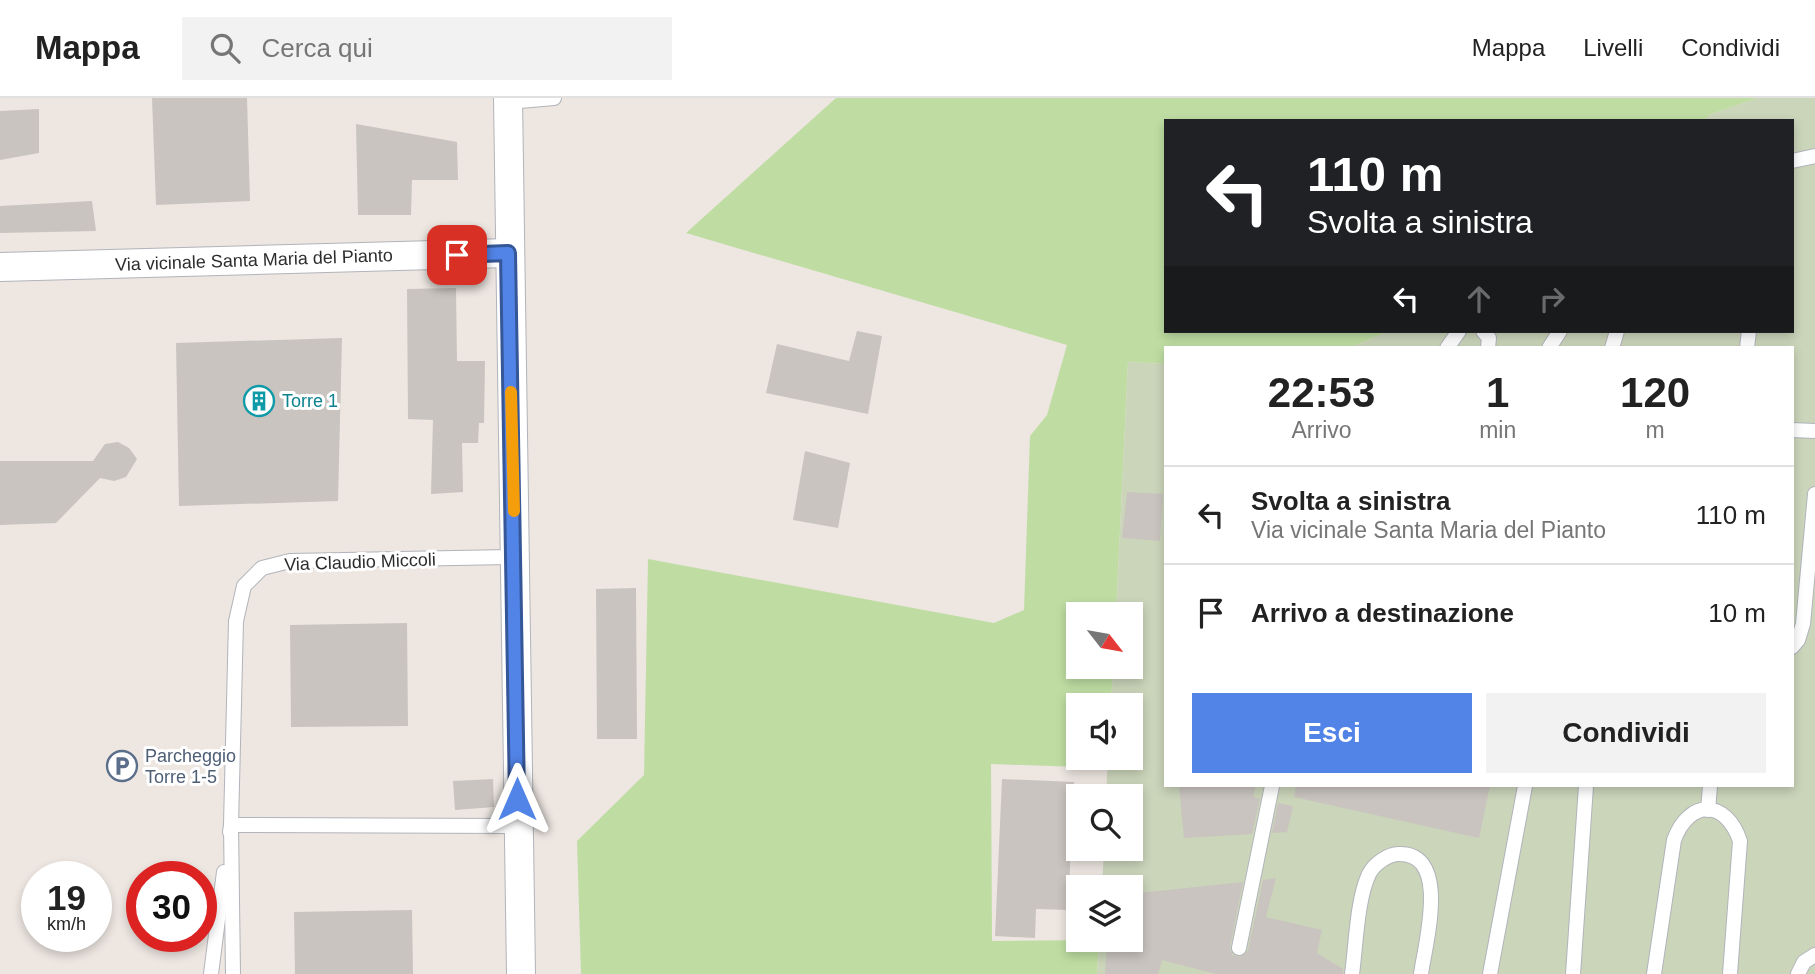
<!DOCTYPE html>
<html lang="it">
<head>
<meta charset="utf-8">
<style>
  :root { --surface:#fff; --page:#f2f2f2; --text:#222; --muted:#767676; --line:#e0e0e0; --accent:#5284e8 }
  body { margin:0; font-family:Helvetica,sans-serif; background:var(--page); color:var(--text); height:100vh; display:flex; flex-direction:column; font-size:26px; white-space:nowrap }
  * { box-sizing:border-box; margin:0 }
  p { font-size:23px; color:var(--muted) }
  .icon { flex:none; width:38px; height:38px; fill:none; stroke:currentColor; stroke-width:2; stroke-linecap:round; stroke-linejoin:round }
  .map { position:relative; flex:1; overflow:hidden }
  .sheet { position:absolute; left:1164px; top:248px; width:630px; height:441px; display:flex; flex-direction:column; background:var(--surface); border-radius:0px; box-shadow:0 4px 10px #0003 }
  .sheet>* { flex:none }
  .banner { position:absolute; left:1164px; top:21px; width:630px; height:214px; border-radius:0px; box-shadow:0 4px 10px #0003; background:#202124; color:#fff; overflow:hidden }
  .needle { width:46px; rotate:121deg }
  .controls { position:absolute; left:1066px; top:504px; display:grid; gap:14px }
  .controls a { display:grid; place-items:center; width:77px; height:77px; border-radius:0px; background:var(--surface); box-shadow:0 4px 10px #0003; font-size:35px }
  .speed { position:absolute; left:21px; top:763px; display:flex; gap:14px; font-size:35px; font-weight:700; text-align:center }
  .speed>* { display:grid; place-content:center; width:91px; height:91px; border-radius:50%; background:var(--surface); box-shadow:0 4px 10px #0003; line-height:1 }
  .speed small { font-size:18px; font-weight:400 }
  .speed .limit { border:10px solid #d22; background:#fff; color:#111 }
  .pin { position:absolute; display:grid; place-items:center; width:60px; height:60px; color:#fff; margin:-30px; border-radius:14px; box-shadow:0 4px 10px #0006 }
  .me { position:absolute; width:77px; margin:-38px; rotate:0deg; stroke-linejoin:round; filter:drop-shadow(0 0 5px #0008) }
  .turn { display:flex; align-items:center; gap:24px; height:147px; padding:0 28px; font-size:32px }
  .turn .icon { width:91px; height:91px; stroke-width:2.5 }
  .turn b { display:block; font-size:49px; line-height:60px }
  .lanes { display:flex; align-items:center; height:66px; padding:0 28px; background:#0003; justify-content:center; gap:35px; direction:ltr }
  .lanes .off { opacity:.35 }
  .eta { display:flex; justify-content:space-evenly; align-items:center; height:119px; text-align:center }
  .eta b { font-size:42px; font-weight:700; line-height:49px }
  .action { display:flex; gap:14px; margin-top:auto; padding:14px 28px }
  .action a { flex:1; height:80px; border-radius:0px; background:var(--accent); color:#fff; font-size:28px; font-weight:700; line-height:80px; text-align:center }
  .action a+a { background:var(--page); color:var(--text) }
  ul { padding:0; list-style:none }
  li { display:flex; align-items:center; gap:21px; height:98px; padding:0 28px; border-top:2px solid var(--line) }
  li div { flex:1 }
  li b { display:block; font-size:26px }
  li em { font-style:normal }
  header { display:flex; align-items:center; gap:42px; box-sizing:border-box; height:98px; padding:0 35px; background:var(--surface); border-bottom:2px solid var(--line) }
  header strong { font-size:33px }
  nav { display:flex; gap:38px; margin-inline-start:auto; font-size:24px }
  .search { width:490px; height:63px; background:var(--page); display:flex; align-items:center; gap:18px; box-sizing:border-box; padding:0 24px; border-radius:0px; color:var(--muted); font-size:26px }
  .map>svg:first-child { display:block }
  .green { fill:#bfdda3 }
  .cemetery { fill:#cbd5ba }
  .building { fill:#c9c4bf }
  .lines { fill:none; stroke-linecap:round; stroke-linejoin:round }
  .service-casing { stroke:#b1b4bb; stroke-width:16 }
  .minor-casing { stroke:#b1b4bb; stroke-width:30 }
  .service { stroke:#fff; stroke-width:14 }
  .minor { stroke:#fff; stroke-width:28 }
  .route-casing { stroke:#355697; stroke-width:18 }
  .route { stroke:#5284e8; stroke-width:12 }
  .slow { stroke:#f59e0b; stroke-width:12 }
  .labels { text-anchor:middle; stroke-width:6; stroke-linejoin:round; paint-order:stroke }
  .street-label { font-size:18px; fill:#2d2d2d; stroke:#fff }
  .culture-label { font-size:18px; fill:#0d838f; stroke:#fff; text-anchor:start }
  .service-label { font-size:18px; fill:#4e5e75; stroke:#fff; text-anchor:start }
</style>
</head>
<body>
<header>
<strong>Mappa</strong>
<div class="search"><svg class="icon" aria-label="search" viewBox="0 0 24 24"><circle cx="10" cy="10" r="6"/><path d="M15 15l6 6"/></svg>Cerca qui</div>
<nav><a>Mappa</a><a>Livelli</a><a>Condividi</a></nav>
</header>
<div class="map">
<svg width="1815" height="876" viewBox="0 0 1815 876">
  <rect width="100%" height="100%" fill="#ede6e1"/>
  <path class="green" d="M 836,0 L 1758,0 L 1709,17 L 1705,23 L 1166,23 L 1166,233 L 1389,233 L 1350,250 L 1166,250 L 1165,266 L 1128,264 L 1116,516 L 1078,516 L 1078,569 L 1113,569 L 1111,607 L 1078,607 L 1078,660 L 1108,660 L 1108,670 L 991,666 L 992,843 L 1099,842 L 1097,876 L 581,876 L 577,743 L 644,677 L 648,461 L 994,525 L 1024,512 L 1030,338 L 1047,317 L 1067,247 L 686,135 Z"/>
  <path class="cemetery" d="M 1758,0 L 1815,0 L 1815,876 L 1097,876 L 1099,842 L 1130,842 L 1130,789 L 1102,789 L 1104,751 L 1130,751 L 1130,698 L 1106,698 L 1108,660 L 1130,660 L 1130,607 L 1111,607 L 1113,569 L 1130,569 L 1130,516 L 1116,516 L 1128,264 L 1165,266 L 1166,688 L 1792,688 L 1792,250 L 1350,250 L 1389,233 L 1792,233 L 1792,23 L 1705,23 L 1709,17 Z"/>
  <g class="building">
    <path d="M 152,0 L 247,0 L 250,103 L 156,107 Z"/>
    <path d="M 39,11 L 39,55 L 0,62 L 0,13 Z"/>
    <path d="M 356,26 L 457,44 L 458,82 L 412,82 L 411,117 L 358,117 Z"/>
    <path d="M 92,103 L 96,133 L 0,135 L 0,108 Z"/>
    <path d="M 456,190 L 457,263 L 485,263 L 484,325 L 479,325 L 478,345 L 462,345 L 463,394 L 431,396 L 433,322 L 408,321 L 407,191 Z"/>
    <path d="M 857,233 L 882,238 L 868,316 L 766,295 L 777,246 L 849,263 Z"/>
    <path d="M 342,240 L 338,403 L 179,408 L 176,245 Z"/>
    <path d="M 118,344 L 129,350 L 137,361 L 126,379 L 114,383 L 100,380 L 56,425 L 0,427 L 0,363 L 93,363 L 105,346 Z"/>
    <path d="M 805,353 L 850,365 L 838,430 L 793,422 Z"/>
    <path d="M 1127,394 L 1163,396 L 1160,443 L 1122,440 Z"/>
    <path d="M 636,490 L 637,641 L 597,641 L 596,491 Z"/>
    <path d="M 407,525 L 408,628 L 291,629 L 290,527 Z"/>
    <path d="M 493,681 L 494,709 L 455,712 L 453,683 Z"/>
    <path d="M 1002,681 L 1074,684 L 1068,812 L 1036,811 L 1035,840 L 995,838 Z"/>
    <path d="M 1179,688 L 1256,688 L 1253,699 L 1260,701 L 1252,736 L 1184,740 Z"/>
    <path d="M 1296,688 L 1490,688 L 1479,740 L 1294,699 Z"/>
    <path d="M 1278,705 L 1293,708 L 1287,734 L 1272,735 Z"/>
    <path d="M 1276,780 L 1266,819 L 1322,832 L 1317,855 L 1343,871 L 1343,876 L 1216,876 L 1162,862 L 1158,876 L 1105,876 L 1107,842 L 1130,842 L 1130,796 L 1243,784 L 1230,849 L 1232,857 L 1241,859 L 1248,852 L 1263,782 Z"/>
    <path d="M 412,812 L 413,876 L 295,876 L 294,814 Z"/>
  </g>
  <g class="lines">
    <g class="service-casing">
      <g id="service">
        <path d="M 508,4 L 554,0"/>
        <path d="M 1792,63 L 1815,58"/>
        <path d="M 1483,233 L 1489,240 L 1488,250"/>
        <path d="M 1447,250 L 1459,233"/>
        <path d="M 1549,250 L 1560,233"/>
        <path d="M 1612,250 L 1617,233"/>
        <path d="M 1747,250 L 1749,233"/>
        <path d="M 1792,332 L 1815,333"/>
        <path d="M 1792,549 L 1798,542 L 1803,526 L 1815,396"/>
        <path d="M 1708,712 L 1710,688"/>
        <path d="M 230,734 L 231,727 L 517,728"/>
        <path d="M 1239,850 L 1272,688"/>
        <path d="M 211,876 L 224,774"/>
        <path d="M 233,876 L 231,727 L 236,523 L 244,488 L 262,470 L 290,463 L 515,459"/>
        <path d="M 1352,876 C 1356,847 1357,801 1369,776 C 1374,766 1388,756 1399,756 C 1451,755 1425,846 1421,876"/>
        <path d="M 1490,876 L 1525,688"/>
        <path d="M 1573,876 L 1586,688"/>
        <path d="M 1654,876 L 1674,742 C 1689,701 1726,701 1740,743 L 1730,876"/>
        <path d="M 1798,876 L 1804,864 L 1815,857"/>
      </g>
    </g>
    <g class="minor-casing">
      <g id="minor">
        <path d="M 508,0 L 521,876"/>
        <path d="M 0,169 L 508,155"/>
      </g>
    </g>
    <use href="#service" class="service"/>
    <use href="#minor" class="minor"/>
  </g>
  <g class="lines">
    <g class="route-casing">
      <path id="route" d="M 457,157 L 508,155 L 517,701"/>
    </g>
    <use href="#route" class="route"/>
    <path class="slow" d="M 511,294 L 514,413"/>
  </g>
  <defs>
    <g id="building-ring" transform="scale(1.575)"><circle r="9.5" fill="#fff" stroke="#0f9aa8" stroke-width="1.5"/><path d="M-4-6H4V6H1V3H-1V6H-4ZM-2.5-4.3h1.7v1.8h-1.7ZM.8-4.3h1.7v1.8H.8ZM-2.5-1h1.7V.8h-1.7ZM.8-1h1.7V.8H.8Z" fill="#0f9aa8"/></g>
    <g id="parking-ring" transform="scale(1.575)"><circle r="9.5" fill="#fff" stroke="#5c6f8a" stroke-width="1.5"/><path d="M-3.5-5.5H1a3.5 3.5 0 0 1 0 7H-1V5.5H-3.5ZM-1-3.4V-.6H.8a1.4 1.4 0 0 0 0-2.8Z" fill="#5c6f8a"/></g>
  </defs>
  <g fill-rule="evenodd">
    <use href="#building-ring" x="259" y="303"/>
    <use href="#parking-ring" x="122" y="668"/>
  </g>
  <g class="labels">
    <g class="street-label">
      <text transform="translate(254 162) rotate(-2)" y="6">Via vicinale Santa Maria del Pianto</text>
      <text transform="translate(360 464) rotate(-2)" y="6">Via Claudio Miccoli</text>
    </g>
    <g class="culture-label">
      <text x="282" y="309">Torre 1</text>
    </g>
    <g class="service-label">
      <text x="145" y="664">Parcheggio<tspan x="145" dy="21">Torre 1-5</tspan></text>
    </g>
  </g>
</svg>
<div class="controls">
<a><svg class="needle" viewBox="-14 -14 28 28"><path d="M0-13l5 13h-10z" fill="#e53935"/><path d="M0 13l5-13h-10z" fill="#767676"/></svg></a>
<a><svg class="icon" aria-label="sound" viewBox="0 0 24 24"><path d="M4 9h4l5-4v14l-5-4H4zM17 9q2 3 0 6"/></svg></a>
<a><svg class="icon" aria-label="search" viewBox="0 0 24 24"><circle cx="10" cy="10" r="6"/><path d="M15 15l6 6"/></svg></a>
<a><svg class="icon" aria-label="layers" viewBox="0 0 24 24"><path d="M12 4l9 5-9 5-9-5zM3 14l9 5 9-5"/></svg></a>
</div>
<div class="speed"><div>19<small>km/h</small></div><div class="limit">30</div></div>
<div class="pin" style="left:457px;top:157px;background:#d93025"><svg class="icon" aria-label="arrive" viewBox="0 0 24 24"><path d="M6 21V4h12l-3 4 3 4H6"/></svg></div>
<svg class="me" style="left:517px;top:701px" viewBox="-20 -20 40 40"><path d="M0-17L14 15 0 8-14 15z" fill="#5284e8" stroke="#fff" stroke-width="4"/></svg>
<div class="banner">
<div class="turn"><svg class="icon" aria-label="left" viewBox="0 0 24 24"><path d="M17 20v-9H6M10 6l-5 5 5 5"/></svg><div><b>110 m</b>Svolta a sinistra</div></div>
<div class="lanes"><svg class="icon" aria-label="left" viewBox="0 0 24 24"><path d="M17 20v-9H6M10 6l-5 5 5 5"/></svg><svg class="icon off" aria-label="ahead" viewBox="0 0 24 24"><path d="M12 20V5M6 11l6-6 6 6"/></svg><svg class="icon off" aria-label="right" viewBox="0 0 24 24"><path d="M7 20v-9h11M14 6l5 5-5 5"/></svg></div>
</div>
<section class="sheet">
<div class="eta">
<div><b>22:53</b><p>Arrivo</p></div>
<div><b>1</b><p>min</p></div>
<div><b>120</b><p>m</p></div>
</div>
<ul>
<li><svg class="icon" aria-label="left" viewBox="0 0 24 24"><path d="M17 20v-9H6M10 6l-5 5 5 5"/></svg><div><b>Svolta a sinistra</b><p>Via vicinale Santa Maria del Pianto</p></div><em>110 m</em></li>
<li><svg class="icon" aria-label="arrive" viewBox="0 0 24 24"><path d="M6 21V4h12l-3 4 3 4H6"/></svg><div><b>Arrivo a destinazione</b></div><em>10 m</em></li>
</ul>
<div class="action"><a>Esci</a><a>Condividi</a></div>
</section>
</div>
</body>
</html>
